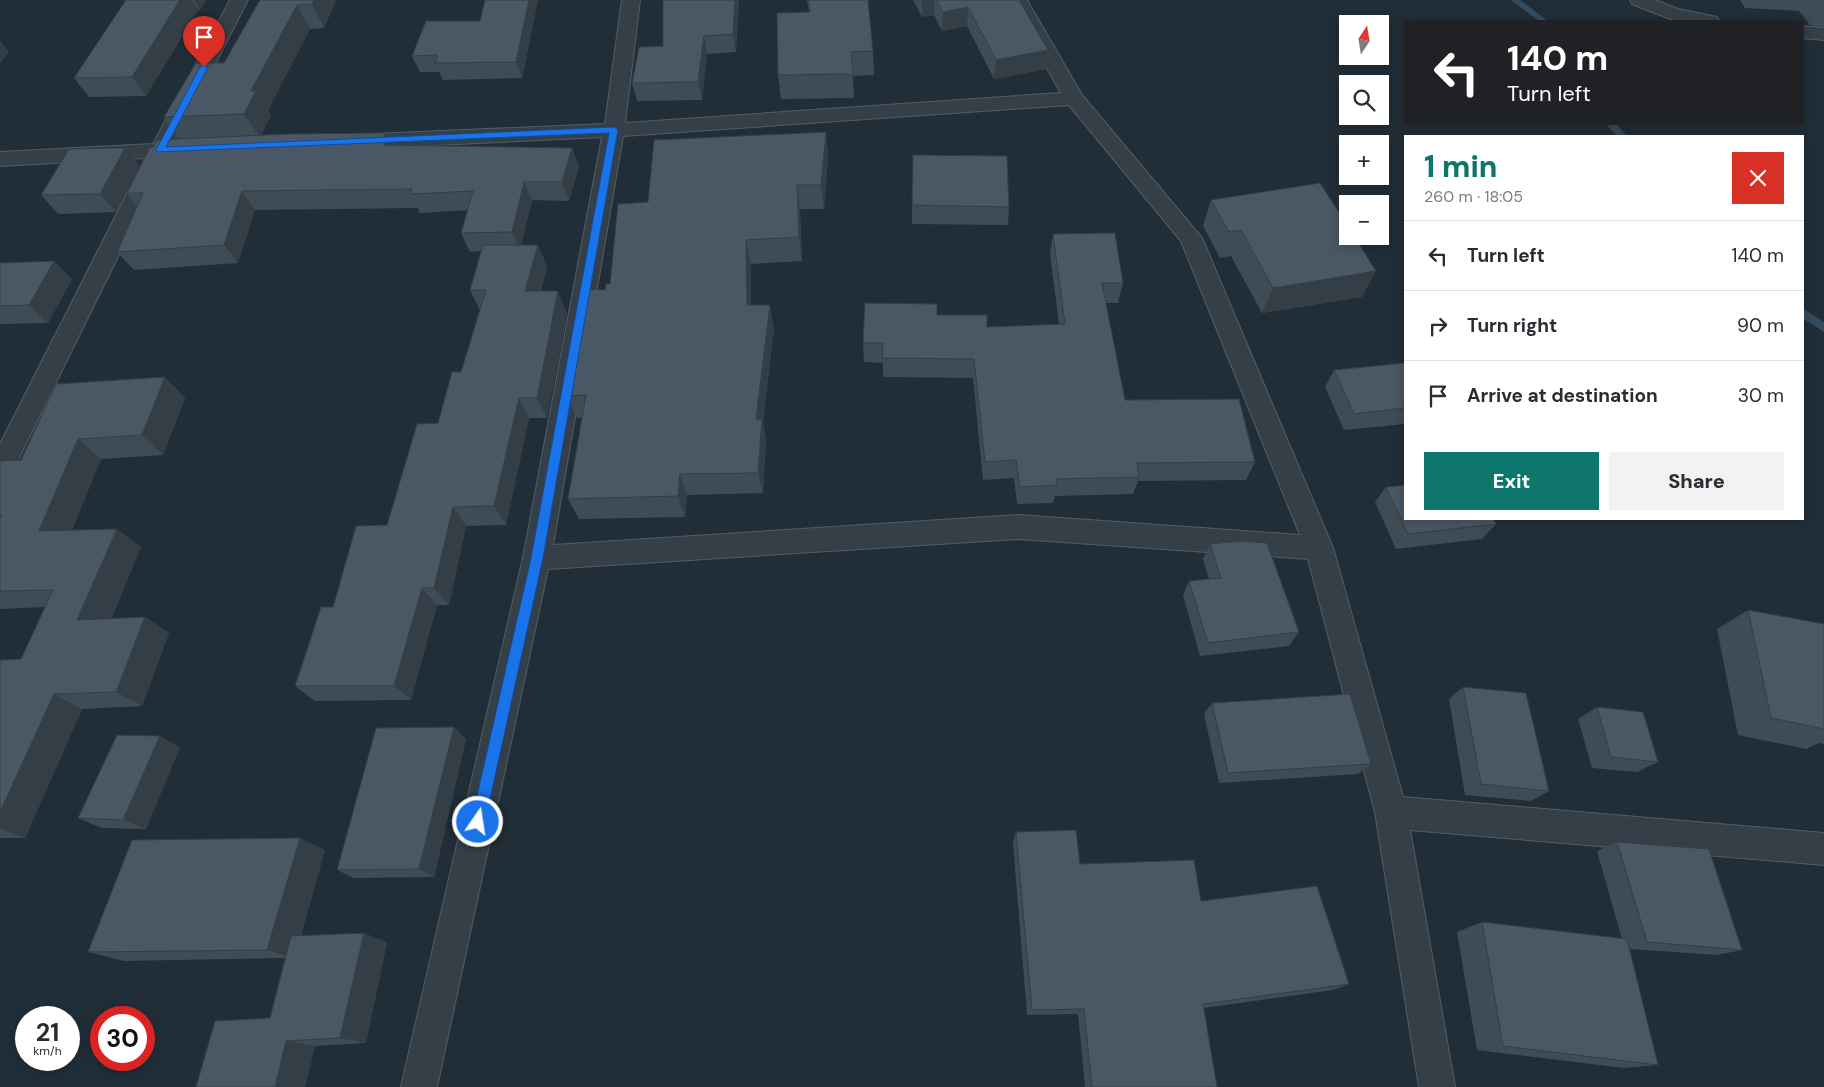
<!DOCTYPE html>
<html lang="en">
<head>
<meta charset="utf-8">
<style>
  :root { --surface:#fff; --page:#f2f2f3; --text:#2b2b33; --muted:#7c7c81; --line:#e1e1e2; --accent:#0f766e }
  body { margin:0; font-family:"DM Sans",sans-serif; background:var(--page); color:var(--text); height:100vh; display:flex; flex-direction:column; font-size:19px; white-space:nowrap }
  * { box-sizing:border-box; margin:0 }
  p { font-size:16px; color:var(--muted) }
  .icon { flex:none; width:28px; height:28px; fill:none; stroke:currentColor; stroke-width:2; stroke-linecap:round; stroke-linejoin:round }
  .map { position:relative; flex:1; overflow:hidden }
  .panel { position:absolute; left:1404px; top:135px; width:400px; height:385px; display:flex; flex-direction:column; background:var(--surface); border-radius:0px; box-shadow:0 2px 12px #0003 }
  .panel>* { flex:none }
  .top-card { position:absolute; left:1404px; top:20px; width:400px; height:105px; border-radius:0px; box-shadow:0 2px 12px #0003; background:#202124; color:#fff; overflow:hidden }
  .needle { width:32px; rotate:12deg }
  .tools { position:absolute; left:1339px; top:15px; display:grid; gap:10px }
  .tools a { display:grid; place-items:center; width:50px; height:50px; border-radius:0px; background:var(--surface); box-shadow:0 2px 12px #0003; font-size:25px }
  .speed { position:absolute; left:15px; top:1006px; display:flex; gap:10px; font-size:25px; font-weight:700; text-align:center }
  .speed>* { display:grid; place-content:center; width:65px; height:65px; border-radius:50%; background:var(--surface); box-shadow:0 2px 12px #0003; line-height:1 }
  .speed small { font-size:12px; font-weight:400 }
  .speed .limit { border:8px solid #d22; background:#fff; color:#111 }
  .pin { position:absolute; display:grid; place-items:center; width:42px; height:42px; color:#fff; margin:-51px -21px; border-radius:50% 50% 50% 0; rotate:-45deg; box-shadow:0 0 5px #0007 }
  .pin .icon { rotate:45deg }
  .me { position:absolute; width:55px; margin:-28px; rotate:13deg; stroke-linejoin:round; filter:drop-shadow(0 0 4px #0008) }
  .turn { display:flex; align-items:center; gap:18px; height:105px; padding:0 20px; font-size:22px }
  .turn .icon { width:65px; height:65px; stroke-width:2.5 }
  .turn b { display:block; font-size:35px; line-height:42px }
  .round { display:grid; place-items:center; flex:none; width:52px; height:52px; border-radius:0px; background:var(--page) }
  .head { display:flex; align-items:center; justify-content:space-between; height:85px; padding:0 20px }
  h1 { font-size:30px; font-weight:800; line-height:38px; color:var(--accent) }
  .cta { display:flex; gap:10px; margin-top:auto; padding:10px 20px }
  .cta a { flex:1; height:58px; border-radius:0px; background:var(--accent); color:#fff; font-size:20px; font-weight:800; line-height:58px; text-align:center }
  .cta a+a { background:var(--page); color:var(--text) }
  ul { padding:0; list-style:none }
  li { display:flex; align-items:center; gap:15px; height:70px; padding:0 20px; border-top:1px solid var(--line) }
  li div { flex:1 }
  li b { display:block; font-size:19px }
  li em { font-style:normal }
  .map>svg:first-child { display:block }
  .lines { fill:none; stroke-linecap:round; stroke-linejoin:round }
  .stream { fill:#354c5f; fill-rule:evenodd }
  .minor-casing { stroke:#525d66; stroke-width:2 }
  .minor { fill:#353f48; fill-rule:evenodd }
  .wall { fill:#3f4c56 }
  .shaded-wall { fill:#333e46 }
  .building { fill:#495864; stroke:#333e46 }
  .route { fill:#1a73e8; stroke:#114b97 }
</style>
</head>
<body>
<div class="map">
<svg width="1824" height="1087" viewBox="0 0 1824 1087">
  <rect width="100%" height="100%" fill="#212e38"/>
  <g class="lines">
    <g class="stream">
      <path d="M 1511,0 L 1520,0 L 1548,21 L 1539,21 Z"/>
      <path d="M 1606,124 L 1616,124 L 1627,136 L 1617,136 Z"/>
      <path d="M 1802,308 L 1824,322 L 1824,332 L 1802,318 Z"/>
    </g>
    <g class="minor-casing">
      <g id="minor">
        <path d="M 230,0 L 248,0 L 174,143 L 193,144 L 196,149 L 193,154 L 167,157 L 9,478 L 0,481 L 0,444 L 145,158 L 0,166 L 0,152 L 153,144 Z"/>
        <path d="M 622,0 L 640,0 L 625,123 L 1061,93 L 1009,0 L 1027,0 L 1082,95 L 1202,238 L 1333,548 L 1403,797 L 1824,833 L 1824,865 L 1410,830 L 1455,1087 L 1419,1087 L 1375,812 L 1308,559 L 1019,539 L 548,569 L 437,1087 L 401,1087 L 523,558 L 602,137 L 351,149 L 344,147 L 341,142 L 344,137 L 351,135 L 605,124 ZM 1069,105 L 1181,241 L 1300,535 L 1019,515 L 553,545 L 623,136 Z"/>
        <path d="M 1630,0 L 1655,0 L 1678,9 L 1717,17 L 1719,21 L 1673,20 L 1632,4 Z"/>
        <path d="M 1802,26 L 1824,28 L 1824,40 L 1802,38 Z"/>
      </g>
    </g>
    <use href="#minor" class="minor"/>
  </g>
  <g class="wall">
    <path d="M 124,0 L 206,0 L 200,10 L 198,10 L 146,96 L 89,97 L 74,78 L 125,2 Z"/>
    <path d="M 260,0 L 336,0 L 324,28 L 310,29 L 268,110 L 271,115 L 261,135 L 391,145 L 572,148 L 579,167 L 569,201 L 532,200 L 521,245 L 538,245 L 547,267 L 541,291 L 567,313 L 547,418 L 529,418 L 506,525 L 466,526 L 449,605 L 437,605 L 411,700 L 315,701 L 295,686 L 333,607 L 387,525 L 438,423 L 461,372 L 480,310 L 470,290 L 481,251 L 470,252 L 461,233 L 468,210 L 420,213 L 418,208 L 255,210 L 238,263 L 134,270 L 117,252 L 137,206 L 127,193 L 153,147 L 180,139 L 164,117 L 224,63 Z"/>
    <path d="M 538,0 L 522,78 L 443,80 L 439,72 L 420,72 L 412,56 L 480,21 Z"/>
    <path d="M 739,0 L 736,52 L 707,54 L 702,100 L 637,101 L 632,83 L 663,46 Z"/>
    <path d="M 807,0 L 868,0 L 873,51 L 874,75 L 853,76 L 854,98 L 781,99 L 778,75 L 809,12 Z"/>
    <path d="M 913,0 L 1019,0 L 1048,50 L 1046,69 L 994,79 L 967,26 L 942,31 L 934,15 L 922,17 Z"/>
    <path d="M 1740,0 L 1824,0 L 1824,27 L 1810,25 L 1799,11 L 1745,8 Z"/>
    <path d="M 826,132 L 828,157 L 824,209 L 800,209 L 802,261 L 751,264 L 751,305 L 774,328 L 763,422 L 766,440 L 763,493 L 687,495 L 685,517 L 579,519 L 568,499 L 582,418 L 577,418 L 567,396 L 605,290 L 610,284 L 648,202 Z"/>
    <path d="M 140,166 L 116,212 L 58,214 L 41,195 Z"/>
    <path d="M 1211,200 L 1362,297 L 1262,313 L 1231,256 L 1220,258 L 1203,226 Z"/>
    <path d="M 912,205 L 1009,207 L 1008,225 L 912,224 Z"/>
    <path d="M 1053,234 L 1123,283 L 1118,303 L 1106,303 L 1125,400 L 1255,462 L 1246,480 L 1138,481 L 1133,494 L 1055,496 L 1053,503 L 1017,504 L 1014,478 L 983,480 L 973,378 L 883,377 L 883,363 L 864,362 L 863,343 L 937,315 L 987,327 L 1059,324 L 1050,254 Z"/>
    <path d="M 0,263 L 72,279 L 48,323 L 0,324 Z"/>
    <path d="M 1405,363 L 1405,424 L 1344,430 L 1325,387 L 1334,370 Z"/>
    <path d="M 165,377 L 185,398 L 163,455 L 101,459 L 72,530 L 141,547 L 111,619 L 145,617 L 169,633 L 142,706 L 82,709 L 25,838 L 0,838 L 0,660 L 21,659 L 45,607 L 0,609 L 0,461 L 21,460 Z"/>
    <path d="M 1386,487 L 1496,524 L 1482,539 L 1396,549 L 1375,502 Z"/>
    <path d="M 1210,544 L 1299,632 L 1289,646 L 1200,656 L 1183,595 L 1189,581 L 1209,579 L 1203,559 Z"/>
    <path d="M 1748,610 L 1824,624 L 1824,744 L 1819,743 L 1806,749 L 1738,735 L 1717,629 Z"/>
    <path d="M 1463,687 L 1549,791 L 1531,801 L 1465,795 L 1449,699 Z"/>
    <path d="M 1212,703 L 1371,764 L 1358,774 L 1219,783 L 1204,714 Z"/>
    <path d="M 1597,707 L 1658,762 L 1637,772 L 1592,768 L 1578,719 Z"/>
    <path d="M 466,739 L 434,877 L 354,878 L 337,870 Z"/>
    <path d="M 180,747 L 146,829 L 102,828 L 78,818 Z"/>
    <path d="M 1016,832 L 1080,864 L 1201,901 L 1349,984 L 1333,990 L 1204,1008 L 1217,1087 L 1085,1087 L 1078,1014 L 1027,1015 L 1013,843 Z"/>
    <path d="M 1617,842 L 1742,950 L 1717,955 L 1630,949 L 1658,1065 L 1624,1068 L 1477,1050 L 1457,932 L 1482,922 L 1622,939 L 1597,851 Z"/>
    <path d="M 325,850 L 301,935 L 387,942 L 366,1043 L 315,1046 L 305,1087 L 196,1087 L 270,1018 L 285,958 L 124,961 L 88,952 Z"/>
  </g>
  <g class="shaded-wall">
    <path d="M 180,0 L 192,0 L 198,10 L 146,96 L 132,77 Z"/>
    <path d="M 194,0 L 206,0 L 200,10 Z"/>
    <path d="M 314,0 L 336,0 L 324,28 L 312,4 Z"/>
    <path d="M 529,0 L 538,0 L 522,78 L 516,62 Z"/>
    <path d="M 735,0 L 739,0 L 736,52 L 733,34 Z"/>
    <path d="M 922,0 L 934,0 L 934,15 L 922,17 Z"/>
    <path d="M 297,5 L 310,29 L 268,110 L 271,115 L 260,137 L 244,114 L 251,91 Z"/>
    <path d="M 968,7 L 967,26 L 942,31 L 943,12 Z"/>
    <path d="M 704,36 L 707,54 L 702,100 L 698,82 Z"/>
    <path d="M 0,40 L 9,52 L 0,64 Z"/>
    <path d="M 1048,50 L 1046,69 L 994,79 L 996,60 Z"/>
    <path d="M 826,132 L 828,157 L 824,209 L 821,185 Z"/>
    <path d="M 384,133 L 394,152 L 384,145 Z"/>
    <path d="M 125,148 L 140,166 L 116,212 L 100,194 Z"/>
    <path d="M 572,148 L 579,167 L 569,201 L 562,182 Z"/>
    <path d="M 524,182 L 532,200 L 520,250 L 512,232 Z"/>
    <path d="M 797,185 L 800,209 L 802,261 L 799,237 Z"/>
    <path d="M 242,191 L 255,210 L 238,263 L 224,245 Z"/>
    <path d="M 746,240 L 751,264 L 751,328 L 747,305 Z"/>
    <path d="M 538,245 L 547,267 L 535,313 L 525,291 Z"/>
    <path d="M 54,261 L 72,279 L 48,323 L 29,305 Z"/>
    <path d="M 1376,271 L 1362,297 L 1262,313 L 1273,288 Z"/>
    <path d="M 558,291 L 567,313 L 547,418 L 537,398 Z"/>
    <path d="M 770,305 L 774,328 L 763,422 L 766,440 L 763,493 L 758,473 L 756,419 Z"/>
    <path d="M 165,377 L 185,398 L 163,455 L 142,435 Z"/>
    <path d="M 519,398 L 529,418 L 506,525 L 494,506 Z"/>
    <path d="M 78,439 L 101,459 L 64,549 L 39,531 Z"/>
    <path d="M 680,474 L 687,495 L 685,517 L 678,496 Z"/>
    <path d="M 453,507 L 466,526 L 449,605 L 434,588 Z"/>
    <path d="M 117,529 L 141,547 L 103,636 L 77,620 Z"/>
    <path d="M 422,588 L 437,605 L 411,700 L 394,686 Z"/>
    <path d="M 145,617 L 169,633 L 142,706 L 116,692 Z"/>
    <path d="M 54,694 L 82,709 L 25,838 L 0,829 L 0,812 Z"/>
    <path d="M 454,727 L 466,739 L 434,877 L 419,869 Z"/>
    <path d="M 160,736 L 180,747 L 146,829 L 123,820 Z"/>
    <path d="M 300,838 L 325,850 L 295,958 L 267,950 Z"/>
    <path d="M 364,933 L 387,942 L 366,1043 L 340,1038 Z"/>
    <path d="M 286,1041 L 315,1046 L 305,1087 L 275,1087 Z"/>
  </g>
  <g class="building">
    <path d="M 126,0 L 180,0 L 132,77 L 74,78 Z"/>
    <path d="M 260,0 L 314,0 L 312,4 L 297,5 L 251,91 L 256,91 L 244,114 L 164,117 L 196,63 L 224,63 Z"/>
    <path d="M 485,0 L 529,0 L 516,62 L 435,63 L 438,55 L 412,56 L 426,21 L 480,21 Z"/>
    <path d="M 663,0 L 735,0 L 733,34 L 704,36 L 698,82 L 632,83 L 639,47 L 663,46 Z"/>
    <path d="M 808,0 L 868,0 L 873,51 L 851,52 L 853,74 L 778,75 L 777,13 L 810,12 Z"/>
    <path d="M 936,0 L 1019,0 L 1048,50 L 996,60 L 968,7 L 943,12 Z"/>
    <path d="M 826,132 L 821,185 L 797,185 L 799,237 L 746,240 L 747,305 L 770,305 L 756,419 L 762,419 L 758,473 L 680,474 L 678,496 L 568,499 L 586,395 L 567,396 L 586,289 L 605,290 L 606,284 L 610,284 L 618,204 L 648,202 L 654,140 Z"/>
    <path d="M 384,133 L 384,145 L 572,148 L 562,182 L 524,182 L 512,232 L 461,233 L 473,191 L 411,194 L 412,189 L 242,191 L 224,245 L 117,252 L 143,193 L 127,193 L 150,147 L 153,147 L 157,140 L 287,134 Z"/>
    <path d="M 125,148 L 100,194 L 41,195 L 69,149 Z"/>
    <path d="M 913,155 L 1007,156 L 1009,207 L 912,205 Z"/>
    <path d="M 1320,183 L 1348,226 L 1348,236 L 1354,236 L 1376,271 L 1273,288 L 1241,230 L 1229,232 L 1211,200 Z"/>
    <path d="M 1115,233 L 1123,283 L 1102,283 L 1125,400 L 1239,399 L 1255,462 L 1137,463 L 1139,477 L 1056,479 L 1057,485 L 1020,487 L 1016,460 L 985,462 L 974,359 L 882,358 L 883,343 L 863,343 L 865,303 L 937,304 L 937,315 L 987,315 L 987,327 L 1065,324 L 1053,234 Z"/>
    <path d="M 483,245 L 538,245 L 525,291 L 558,291 L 537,398 L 519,398 L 494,506 L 453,507 L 434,588 L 422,588 L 394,686 L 295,686 L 321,607 L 333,607 L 356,526 L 387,525 L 417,424 L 438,423 L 452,372 L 461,372 L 486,290 L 470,290 Z"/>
    <path d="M 54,261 L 29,305 L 0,306 L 0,263 Z"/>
    <path d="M 1405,363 L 1405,408 L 1354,414 L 1334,370 Z"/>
    <path d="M 165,377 L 142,435 L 78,439 L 39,531 L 117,529 L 77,620 L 145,617 L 116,692 L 54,694 L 0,812 L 0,660 L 21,659 L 53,590 L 0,591 L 0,518 L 2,515 L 0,515 L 0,461 L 21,460 L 56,384 Z"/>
    <path d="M 1405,485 L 1405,519 L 1493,519 L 1496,524 L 1408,534 L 1386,487 Z"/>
    <path d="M 1241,541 L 1267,543 L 1299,632 L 1208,643 L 1189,581 L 1221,578 L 1210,544 Z"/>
    <path d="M 1748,610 L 1824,624 L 1824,729 L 1771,718 Z"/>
    <path d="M 1463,687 L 1526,693 L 1549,791 L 1481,784 Z"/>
    <path d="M 1350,694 L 1371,764 L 1228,773 L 1212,703 Z"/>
    <path d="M 1597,707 L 1643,712 L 1658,762 L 1611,757 Z"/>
    <path d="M 454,727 L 419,869 L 337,870 L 376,728 Z"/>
    <path d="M 117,735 L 160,736 L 123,820 L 78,818 Z"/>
    <path d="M 1076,830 L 1080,864 L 1194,860 L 1201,901 L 1317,886 L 1349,984 L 1203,1004 L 1217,1087 L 1092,1087 L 1084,1009 L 1032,1010 L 1016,832 Z"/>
    <path d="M 300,838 L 267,950 L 88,952 L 132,840 Z"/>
    <path d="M 1617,842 L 1709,849 L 1742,950 L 1647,942 Z"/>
    <path d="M 1482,922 L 1627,939 L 1658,1065 L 1503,1046 Z"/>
    <path d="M 364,933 L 340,1038 L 286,1041 L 275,1087 L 196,1087 L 215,1021 L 270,1018 L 291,936 Z"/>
  </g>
  <path class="route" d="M 204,64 L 208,67 L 166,147 L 614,127 L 618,130 L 543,558 L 485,822 L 483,827 L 478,829 L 473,827 L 471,822 L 531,558 L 609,133 L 157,152 L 156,150 L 200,67 Z"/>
</svg>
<div class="tools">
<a><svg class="needle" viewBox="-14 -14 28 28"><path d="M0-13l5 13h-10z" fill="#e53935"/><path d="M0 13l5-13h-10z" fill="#7c7c81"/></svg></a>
<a><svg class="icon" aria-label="search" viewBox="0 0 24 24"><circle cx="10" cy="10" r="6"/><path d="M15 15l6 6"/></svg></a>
<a>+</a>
<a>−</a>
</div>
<div class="speed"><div>21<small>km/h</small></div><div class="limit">30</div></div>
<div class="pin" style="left:204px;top:67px;background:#d93025"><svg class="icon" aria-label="arrive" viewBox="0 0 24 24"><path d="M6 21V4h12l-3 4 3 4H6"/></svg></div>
<svg class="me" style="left:478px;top:822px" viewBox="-20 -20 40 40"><circle r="17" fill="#1a73e8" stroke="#fff" stroke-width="3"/><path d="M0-11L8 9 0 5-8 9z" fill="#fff"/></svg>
<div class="top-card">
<div class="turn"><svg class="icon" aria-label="left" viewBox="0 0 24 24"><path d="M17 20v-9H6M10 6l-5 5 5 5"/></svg><div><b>140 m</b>Turn left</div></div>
</div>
<section class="panel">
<div class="head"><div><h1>1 min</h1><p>260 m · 18:05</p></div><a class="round" style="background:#d93025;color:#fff"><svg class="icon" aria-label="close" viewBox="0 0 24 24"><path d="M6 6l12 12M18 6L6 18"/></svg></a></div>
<ul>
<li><svg class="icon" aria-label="left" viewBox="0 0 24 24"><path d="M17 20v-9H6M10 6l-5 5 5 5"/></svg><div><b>Turn left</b></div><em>140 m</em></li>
<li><svg class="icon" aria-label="right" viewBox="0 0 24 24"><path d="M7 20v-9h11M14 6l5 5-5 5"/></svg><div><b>Turn right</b></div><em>90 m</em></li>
<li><svg class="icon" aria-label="arrive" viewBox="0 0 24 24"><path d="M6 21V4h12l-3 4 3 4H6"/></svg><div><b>Arrive at destination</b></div><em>30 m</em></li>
</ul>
<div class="cta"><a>Exit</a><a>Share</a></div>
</section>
</div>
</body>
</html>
